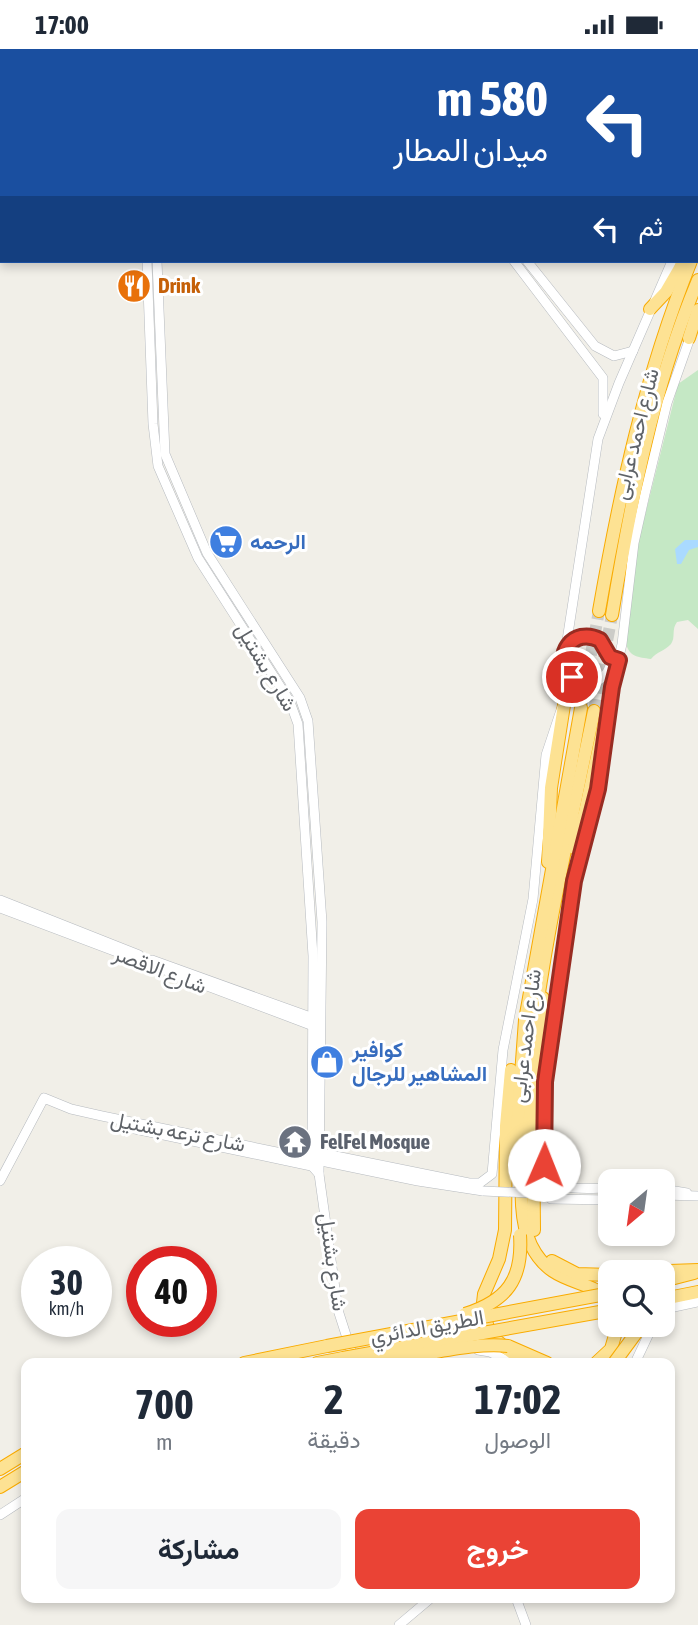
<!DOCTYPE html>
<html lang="ar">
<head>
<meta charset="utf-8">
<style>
  :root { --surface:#fff; --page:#f6f6f7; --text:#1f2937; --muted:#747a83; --accent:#ea4335 }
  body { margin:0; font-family:"Asap Condensed",Vazirmatn,sans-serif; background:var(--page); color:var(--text); direction:rtl; height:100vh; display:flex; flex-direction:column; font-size:26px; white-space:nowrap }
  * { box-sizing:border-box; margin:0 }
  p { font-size:23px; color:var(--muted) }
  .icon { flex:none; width:38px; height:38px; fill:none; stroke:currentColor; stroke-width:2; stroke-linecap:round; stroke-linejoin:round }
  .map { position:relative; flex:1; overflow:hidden; direction:ltr }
  .details { position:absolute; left:21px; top:1309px; width:654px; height:245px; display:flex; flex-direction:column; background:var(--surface); border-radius:14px; box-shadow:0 4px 10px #0003; direction:rtl }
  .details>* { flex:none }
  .top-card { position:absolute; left:0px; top:0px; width:698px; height:214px; box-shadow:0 4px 10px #0003; direction:rtl; background:#1a4fa0; color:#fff; overflow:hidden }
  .needle { width:46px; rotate:209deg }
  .buttons { position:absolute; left:598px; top:1120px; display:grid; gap:14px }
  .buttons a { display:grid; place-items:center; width:77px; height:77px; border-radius:14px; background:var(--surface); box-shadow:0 4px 10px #0003; font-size:35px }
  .speed { position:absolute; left:21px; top:1197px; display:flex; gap:14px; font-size:35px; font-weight:700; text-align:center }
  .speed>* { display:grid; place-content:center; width:91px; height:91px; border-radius:50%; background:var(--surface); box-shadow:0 4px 10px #0003; line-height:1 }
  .speed small { font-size:18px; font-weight:400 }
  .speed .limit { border:10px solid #d22; background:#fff; color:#111 }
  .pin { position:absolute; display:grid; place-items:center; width:60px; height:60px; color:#fff; margin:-30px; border:4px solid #fff; border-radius:50%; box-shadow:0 2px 7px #0007 }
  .me { position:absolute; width:77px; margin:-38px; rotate:1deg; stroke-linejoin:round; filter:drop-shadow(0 0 5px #0008) }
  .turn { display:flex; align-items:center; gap:24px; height:147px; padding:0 35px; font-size:32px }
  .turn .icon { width:91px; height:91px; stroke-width:2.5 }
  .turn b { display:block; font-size:49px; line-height:60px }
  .then { display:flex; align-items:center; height:66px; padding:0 35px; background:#0003; gap:14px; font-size:26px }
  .eta { display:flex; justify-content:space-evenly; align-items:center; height:119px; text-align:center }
  .eta b { font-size:42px; font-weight:700; line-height:49px }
  .primary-button { display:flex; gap:14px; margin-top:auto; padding:14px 35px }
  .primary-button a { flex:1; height:80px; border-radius:14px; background:var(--accent); color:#fff; font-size:28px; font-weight:700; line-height:80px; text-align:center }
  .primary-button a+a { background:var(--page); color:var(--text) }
  .status { display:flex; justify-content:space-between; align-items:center; height:49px; padding:0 35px; background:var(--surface); direction:ltr }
  .status svg { height:19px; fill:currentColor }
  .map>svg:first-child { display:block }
  .green { fill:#c5e8c5 }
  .water { fill:#aadaff }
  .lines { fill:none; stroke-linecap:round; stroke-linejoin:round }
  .highway-tunnel { stroke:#ccccc8; stroke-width:12; stroke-dasharray:12 6; stroke-linecap:butt }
  .secondary-casing { stroke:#b6babf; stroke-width:10 }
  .highway-casing { stroke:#f9ab00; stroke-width:14 }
  .secondary { stroke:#fff; stroke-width:9 }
  .highway { stroke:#fde293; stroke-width:12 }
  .secondary-bridge-casing { stroke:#b6babf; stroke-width:10; stroke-linecap:butt }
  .highway-bridge-casing { stroke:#f9ab00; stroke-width:14; stroke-linecap:butt }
  .secondary-bridge { stroke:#fff; stroke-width:9 }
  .highway-bridge { stroke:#fde293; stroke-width:12 }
  .route-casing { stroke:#982c22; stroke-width:18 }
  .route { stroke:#ea4335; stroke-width:12 }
  .labels { text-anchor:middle; stroke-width:6; stroke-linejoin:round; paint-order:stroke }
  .food-label { font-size:21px; font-weight:bold; fill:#c56008; stroke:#fff; text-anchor:start }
  .street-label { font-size:21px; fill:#5f6368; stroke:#fff }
  .shop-label { font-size:21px; font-weight:bold; fill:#366cbe; stroke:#fff; text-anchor:start }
  .worship-label { font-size:21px; font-weight:bold; fill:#5b616d; stroke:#fff; text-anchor:start }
</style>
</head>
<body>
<div class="status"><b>17:00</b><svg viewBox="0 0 49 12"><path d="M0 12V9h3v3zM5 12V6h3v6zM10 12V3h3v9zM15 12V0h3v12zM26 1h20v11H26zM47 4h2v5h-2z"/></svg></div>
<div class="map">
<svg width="698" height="1576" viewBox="0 0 698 1576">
  <rect width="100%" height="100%" fill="#f1efe8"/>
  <path class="green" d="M 698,321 L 698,580 L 688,571 L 677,573 C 671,581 676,588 671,595 C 665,602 656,603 651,610 C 638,608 629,608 626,594 L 638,494 L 678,335 Z"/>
  <path class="water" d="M 685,491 L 698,491 L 698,498 L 689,501 L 681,515 L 677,515 L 675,500 Z"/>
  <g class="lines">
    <g class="highway-tunnel">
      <path d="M 581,659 L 599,562"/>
      <path d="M 594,662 L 612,566"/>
    </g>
    <g class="secondary-casing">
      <g id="secondary">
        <path d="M 131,0 L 131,2"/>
        <path d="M 144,0 L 144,2"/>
        <path d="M 352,0 L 353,2"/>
        <path d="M 366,0 L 366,2"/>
        <path d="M 600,0 L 609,2"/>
        <path d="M 696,5 L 698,6"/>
        <path d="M 696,15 L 698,15"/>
        <path d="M 696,161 L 698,158"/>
        <path d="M 147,212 L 153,375 L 158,417 L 198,509 L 290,653 L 298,675 L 313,907 L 312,1117 L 319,1125"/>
        <path d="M 157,212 L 165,405 L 207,504 L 300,649 L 308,672 L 322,873 L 319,1125 L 338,1261 L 355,1314"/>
        <path d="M 514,212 L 603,329 L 603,365"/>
        <path d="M 527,212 L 595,297 L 614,307 L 633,302"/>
        <circle cx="587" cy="610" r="24"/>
        <path d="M 566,598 L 598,390 L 619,334 L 672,212"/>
        <path d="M 611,643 L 622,595 L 634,494 L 645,445 L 667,354 L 691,286"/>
        <path d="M 604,699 C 598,745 582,788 574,834 C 556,927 545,1022 543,1116 C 551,1146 586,1139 611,1139"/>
        <path d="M 0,851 L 139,906"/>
        <path d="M 0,859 L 316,978"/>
        <path d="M 152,911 L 316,970"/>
        <path d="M 135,1080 L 316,1118"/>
        <path d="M 316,1103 L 469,1134 L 480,1134 L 492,1125 L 503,1001 L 533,850 L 546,706 L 572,628"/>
        <path d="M 0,1132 L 44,1049 L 71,1060 L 102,1067 L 418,1132 L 483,1142"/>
        <path d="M 663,1140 L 687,1144"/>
        <path d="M 663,1146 L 698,1147"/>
        <path d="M 551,1150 L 611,1151"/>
        <path d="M 663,1264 L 674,1258 L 698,1253"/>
        <path d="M 478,1301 L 490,1303 L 512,1314"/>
        <path d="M 635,1314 L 653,1276"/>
        <path d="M 0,1466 L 26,1449"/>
        <path d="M 516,1549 L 526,1576"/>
        <path d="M 399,1576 L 431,1549"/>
      </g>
    </g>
    <g class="highway-casing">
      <g id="highway">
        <path d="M 696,197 L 698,193"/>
        <path d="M 650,260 L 666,243 L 684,212"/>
        <path d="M 689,289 L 698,261"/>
        <path d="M 599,562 C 620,442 645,326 691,212"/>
        <path d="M 612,566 C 631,451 653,338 698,231"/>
        <path d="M 594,662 C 564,807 529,954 523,1102 C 522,1132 518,1169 531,1196 C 552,1239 589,1227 611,1253"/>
        <path d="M 574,799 L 585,763 L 612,638"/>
        <path d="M 548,813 L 551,739 L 565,650"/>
        <path d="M 511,1021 L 506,1077 L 505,1181 L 499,1210 L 484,1245 L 482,1263 L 492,1288 L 525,1314"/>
        <path d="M 515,1108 L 525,971 L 581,659"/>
        <path d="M 534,1181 L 533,1073 L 545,962 L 543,949"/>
        <path d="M 552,1212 L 577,1225 L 611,1226"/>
        <path d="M 641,1223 L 698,1221"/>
        <path d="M 663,1232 L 694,1224"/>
        <path d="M 663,1250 L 698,1243"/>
        <path d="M 508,1297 L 547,1314"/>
        <path d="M 244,1314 L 327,1297"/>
        <path d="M 317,1314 L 343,1309"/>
        <path d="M 596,1314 L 611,1300 L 618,1276"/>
        <path d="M 0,1420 L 26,1404"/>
        <path d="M 0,1438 L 26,1422"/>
      </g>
    </g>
    <use href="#secondary" class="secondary"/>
    <use href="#highway" class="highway"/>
    <g class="secondary-bridge-casing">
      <g id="secondary-bridge">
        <path d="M 661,0 L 671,2"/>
        <path d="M 483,1142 L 551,1145"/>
      </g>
    </g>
    <g class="highway-bridge-casing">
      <g id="highway-bridge">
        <path d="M 465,1265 C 507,1252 523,1230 520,1186"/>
        <path d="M 327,1297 L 611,1244"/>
        <path d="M 343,1309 L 611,1261"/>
        <path d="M 364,1312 C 410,1312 467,1292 508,1297"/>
        <path d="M 614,1314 L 642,1276"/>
      </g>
    </g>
    <use href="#secondary-bridge" class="secondary-bridge"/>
    <use href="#highway-bridge" class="highway-bridge"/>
  </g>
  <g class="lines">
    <g class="route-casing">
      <path id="route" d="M 544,1116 L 545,1033 L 574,832 L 598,740 L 612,638 L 619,611 L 610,608 L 600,591 C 573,577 552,607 572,628"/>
    </g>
    <use href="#route" class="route"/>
  </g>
  <defs>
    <g id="restaurant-disc" transform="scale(1.75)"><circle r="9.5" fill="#e8710a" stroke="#fff"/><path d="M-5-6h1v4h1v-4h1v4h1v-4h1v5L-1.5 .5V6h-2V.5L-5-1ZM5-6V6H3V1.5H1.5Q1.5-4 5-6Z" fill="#fff"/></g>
    <g id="supermarket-disc" transform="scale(1.75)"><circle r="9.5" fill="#3f7fe0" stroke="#fff"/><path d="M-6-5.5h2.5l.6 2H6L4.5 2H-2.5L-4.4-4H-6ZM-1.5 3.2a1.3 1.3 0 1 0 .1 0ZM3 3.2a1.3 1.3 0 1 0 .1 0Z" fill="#fff"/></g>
    <g id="shop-disc" transform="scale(1.75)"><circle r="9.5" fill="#3f7fe0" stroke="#fff"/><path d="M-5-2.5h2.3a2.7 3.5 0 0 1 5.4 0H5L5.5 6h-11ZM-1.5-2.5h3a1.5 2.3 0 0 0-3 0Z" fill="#fff"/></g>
    <g id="temple-disc" transform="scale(1.75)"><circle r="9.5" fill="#6b7280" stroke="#fff"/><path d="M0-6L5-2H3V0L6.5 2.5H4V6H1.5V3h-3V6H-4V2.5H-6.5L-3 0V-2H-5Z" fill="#fff"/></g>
  </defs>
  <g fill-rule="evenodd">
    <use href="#restaurant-disc" x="134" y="237"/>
    <use href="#supermarket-disc" x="226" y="493"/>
    <use href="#shop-disc" x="327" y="1013"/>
    <use href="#temple-disc" x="295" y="1093"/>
  </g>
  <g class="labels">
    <g class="food-label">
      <text x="158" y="244">Drink</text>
    </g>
    <g class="street-label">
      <text transform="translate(636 385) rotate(-76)" y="7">شارع احمد عرابى</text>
      <text transform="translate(266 618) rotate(59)" y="7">شارع بشتيل</text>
      <text transform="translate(160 921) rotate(21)" y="7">شارع الاقصر</text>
      <text transform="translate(526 987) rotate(-83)" y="7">شارع احمد عرابى</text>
      <text transform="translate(178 1083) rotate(11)" y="7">شارع ترعه بشتيل</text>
      <text transform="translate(333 1213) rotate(82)" y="7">شارع بشتيل</text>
      <text transform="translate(427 1278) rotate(-10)" y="7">الطريق الدائري</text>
    </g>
    <g class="shop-label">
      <text x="250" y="500">الرحمه</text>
      <text x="352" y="1008">كوافير<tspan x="352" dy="24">المشاهير للرجال</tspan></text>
    </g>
    <g class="worship-label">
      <text x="320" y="1100">FelFel Mosque</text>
    </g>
  </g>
</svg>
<div class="buttons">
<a><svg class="needle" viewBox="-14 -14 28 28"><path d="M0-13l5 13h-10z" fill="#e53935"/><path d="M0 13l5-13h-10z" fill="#747a83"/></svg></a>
<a><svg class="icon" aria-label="search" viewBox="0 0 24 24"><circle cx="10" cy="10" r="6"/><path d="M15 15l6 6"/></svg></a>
</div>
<div class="speed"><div>30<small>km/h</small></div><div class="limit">40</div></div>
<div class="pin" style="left:572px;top:628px;background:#d93025"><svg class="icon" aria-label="arrive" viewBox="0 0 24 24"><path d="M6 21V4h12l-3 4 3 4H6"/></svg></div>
<svg class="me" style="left:544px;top:1116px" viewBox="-20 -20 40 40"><circle r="19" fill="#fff"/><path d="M0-13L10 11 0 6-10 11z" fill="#ea4335"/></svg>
<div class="top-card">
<div class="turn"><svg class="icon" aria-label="left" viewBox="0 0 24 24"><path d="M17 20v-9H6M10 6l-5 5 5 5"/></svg><div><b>580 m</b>ميدان المطار</div></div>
<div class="then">ثم<svg class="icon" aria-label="left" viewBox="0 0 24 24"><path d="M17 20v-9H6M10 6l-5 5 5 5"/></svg></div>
</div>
<section class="details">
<div class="eta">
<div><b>17:02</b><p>الوصول</p></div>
<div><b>2</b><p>دقيقة</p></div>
<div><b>700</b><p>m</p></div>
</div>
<div class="primary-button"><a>خروج</a><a>مشاركة</a></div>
</section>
</div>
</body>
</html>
